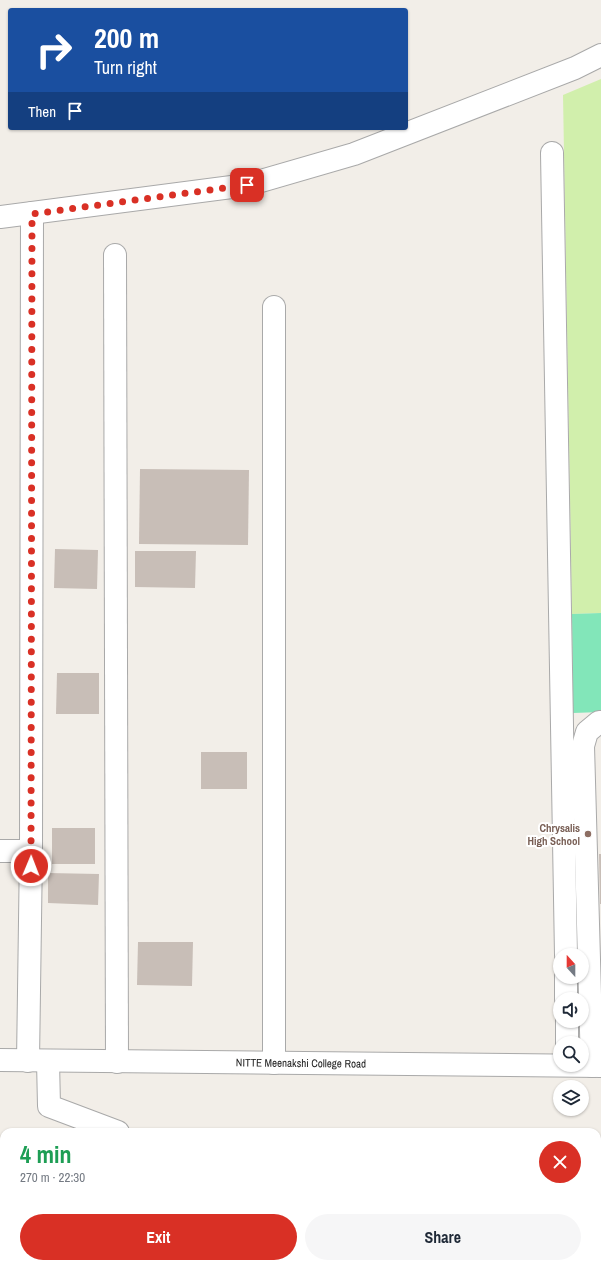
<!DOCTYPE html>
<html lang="en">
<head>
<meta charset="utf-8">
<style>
  :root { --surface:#fff; --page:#f6f6f7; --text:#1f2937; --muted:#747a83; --accent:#d93025 }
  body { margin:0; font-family:"Archivo Narrow",sans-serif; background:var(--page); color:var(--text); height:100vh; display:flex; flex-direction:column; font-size:15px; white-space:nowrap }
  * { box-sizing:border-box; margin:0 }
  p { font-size:13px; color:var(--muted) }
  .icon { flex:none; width:22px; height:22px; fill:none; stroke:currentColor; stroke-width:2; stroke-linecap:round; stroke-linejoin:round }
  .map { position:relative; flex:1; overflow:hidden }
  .details { position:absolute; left:0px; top:1128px; width:601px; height:140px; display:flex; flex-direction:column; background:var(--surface); border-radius:12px 12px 0 0; box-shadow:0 1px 3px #0004 }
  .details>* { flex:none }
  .top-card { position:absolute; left:8px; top:8px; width:400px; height:122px; border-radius:4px; box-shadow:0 1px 3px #0004; background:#1a4fa0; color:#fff; overflow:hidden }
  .needle { width:26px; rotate:339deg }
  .buttons { position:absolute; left:553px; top:948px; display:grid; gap:8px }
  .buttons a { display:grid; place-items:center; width:36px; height:36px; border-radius:50%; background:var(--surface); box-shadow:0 1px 3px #0004; font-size:20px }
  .pin { position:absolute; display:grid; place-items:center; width:34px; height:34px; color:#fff; margin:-17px; border-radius:8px; box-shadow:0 2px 6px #0006 }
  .me { position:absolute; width:44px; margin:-22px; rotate:1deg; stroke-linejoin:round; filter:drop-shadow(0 0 3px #0008) }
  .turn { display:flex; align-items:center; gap:14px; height:84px; padding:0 20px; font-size:18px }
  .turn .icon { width:52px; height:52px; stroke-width:2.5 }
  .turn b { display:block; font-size:28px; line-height:34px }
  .then { display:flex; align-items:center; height:38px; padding:0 20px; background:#0003; gap:8px; font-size:15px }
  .round { display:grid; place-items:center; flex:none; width:42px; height:42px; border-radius:21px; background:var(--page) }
  .headline { display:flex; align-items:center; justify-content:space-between; height:68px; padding:0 20px }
  h1 { font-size:24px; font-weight:700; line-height:30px; color:#1e9e55 }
  .button { display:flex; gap:8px; margin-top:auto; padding:8px 20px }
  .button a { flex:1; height:46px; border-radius:24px; background:var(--accent); color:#fff; font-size:16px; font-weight:700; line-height:46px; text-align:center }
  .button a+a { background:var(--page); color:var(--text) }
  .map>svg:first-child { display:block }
  .grass { fill:#d1efac }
  .pitch { fill:#82e6b9 }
  .building { fill:#c8beb7 }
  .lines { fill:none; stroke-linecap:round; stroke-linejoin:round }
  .minor-casing { stroke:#a9a9a9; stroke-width:24 }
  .minor { stroke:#fff; stroke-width:22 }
  .route { stroke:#d93025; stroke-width:7; stroke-dasharray:0 12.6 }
  .education-dot { fill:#8d6e63; stroke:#fff; stroke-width:1.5 }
  .labels { text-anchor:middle; stroke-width:4; stroke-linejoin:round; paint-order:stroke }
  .education-label { font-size:11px; font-weight:bold; fill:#785e54; stroke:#fff; text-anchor:end }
  .street-label { font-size:11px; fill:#222; stroke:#fff }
</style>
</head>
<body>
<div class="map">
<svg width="601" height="1268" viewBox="0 0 601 1268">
  <rect width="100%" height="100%" fill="#f2eee8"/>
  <g class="grass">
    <path d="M 601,79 L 601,613 L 572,614 L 563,95 Z"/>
    <path d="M 0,1158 L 4,1170 L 4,1227 L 0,1227 Z"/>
  </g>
  <path class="pitch" d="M 601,613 L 601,712 L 573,713 L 572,614 Z"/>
  <g class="building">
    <path d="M 140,469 L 249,470 L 248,545 L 139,544 Z"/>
    <path d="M 55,549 L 98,550 L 97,589 L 54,588 Z"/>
    <path d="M 135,551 L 196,551 L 195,588 L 135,587 Z"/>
    <path d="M 57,673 L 99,673 L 99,714 L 56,714 Z"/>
    <rect x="201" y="752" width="46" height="37"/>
    <rect x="52" y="828" width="43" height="36"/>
    <path d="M 599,854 L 601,854 L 601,904 L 600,904 Z"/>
    <path d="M 48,873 L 99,874 L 98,905 L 48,903 Z"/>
    <path d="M 138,942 L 193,942 L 192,986 L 137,985 Z"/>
    <rect x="597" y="1206" width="4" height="38"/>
    <path d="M 0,1236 L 4,1236 L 4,1264 L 15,1264 L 15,1268 L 0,1268 Z"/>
    <path d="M 597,1254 L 601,1254 L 601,1268 L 569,1268 L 569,1264 L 597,1264 Z"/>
    <rect x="51" y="1264" width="57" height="4"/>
    <path d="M 165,1264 L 223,1264 L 223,1268 L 166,1268 Z"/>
    <path d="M 234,1264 L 294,1264 L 294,1268 L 235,1268 Z"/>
    <rect x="440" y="1264" width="59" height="4"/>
  </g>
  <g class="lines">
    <g class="minor-casing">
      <g id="minor">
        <path d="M 552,153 L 566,955"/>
        <path d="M 0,217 L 247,185 L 354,154 L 575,68 L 601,55"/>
        <path d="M 115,255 L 117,1062"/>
        <path d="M 274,307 L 274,1063"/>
        <path d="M 0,851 L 31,851"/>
        <path d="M 566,977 L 566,999"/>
        <path d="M 567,1021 L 567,1043"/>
        <path id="s1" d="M 0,1060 L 601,1066"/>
        <path d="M 28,1061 L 31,851 L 32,213"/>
        <path d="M 48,1061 L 49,1106 L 118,1132"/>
        <path d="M 592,1066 L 583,746 L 587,732 L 599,722 L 601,722"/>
        <path d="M 329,1264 L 329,1268"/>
        <path d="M 530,1264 L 530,1268"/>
      </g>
    </g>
    <use href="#minor" class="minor"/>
  </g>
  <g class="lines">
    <path class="route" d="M 31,866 L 32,214 L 247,185"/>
  </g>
  <circle class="education-dot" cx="588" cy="834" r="4"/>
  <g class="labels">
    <g class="education-label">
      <text x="580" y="832">Chrysalis<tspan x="580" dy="13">High School</tspan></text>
    </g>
    <g class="street-label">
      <text dy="4" stroke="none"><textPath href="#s1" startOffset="301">NITTE Meenakshi College Road</textPath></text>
    </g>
  </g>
</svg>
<div class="buttons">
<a><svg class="needle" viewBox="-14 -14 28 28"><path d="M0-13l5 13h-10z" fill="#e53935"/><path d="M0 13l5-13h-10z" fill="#747a83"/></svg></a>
<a><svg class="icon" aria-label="sound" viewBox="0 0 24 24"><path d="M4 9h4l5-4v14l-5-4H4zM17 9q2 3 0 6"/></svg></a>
<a><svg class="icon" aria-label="search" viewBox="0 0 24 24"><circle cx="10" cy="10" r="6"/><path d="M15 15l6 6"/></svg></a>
<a><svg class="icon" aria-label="layers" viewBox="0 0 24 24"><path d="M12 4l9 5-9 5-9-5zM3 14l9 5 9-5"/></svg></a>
</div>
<div class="pin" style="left:247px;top:185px;background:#d93025"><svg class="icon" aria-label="arrive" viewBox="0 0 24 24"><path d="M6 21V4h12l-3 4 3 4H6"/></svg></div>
<svg class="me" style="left:31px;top:866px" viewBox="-20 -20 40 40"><circle r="17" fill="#d93025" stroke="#fff" stroke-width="3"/><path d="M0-11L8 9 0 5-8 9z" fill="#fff"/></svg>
<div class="top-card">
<div class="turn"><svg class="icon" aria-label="right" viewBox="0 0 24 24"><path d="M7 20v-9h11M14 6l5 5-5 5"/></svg><div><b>200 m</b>Turn right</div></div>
<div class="then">Then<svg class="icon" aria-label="arrive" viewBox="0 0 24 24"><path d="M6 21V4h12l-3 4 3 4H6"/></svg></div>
</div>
<section class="details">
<div class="headline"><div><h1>4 min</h1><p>270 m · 22:30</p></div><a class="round" style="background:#d93025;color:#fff"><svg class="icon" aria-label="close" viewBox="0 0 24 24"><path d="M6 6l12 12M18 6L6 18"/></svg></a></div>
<div class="button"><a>Exit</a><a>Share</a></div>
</section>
</div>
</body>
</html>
